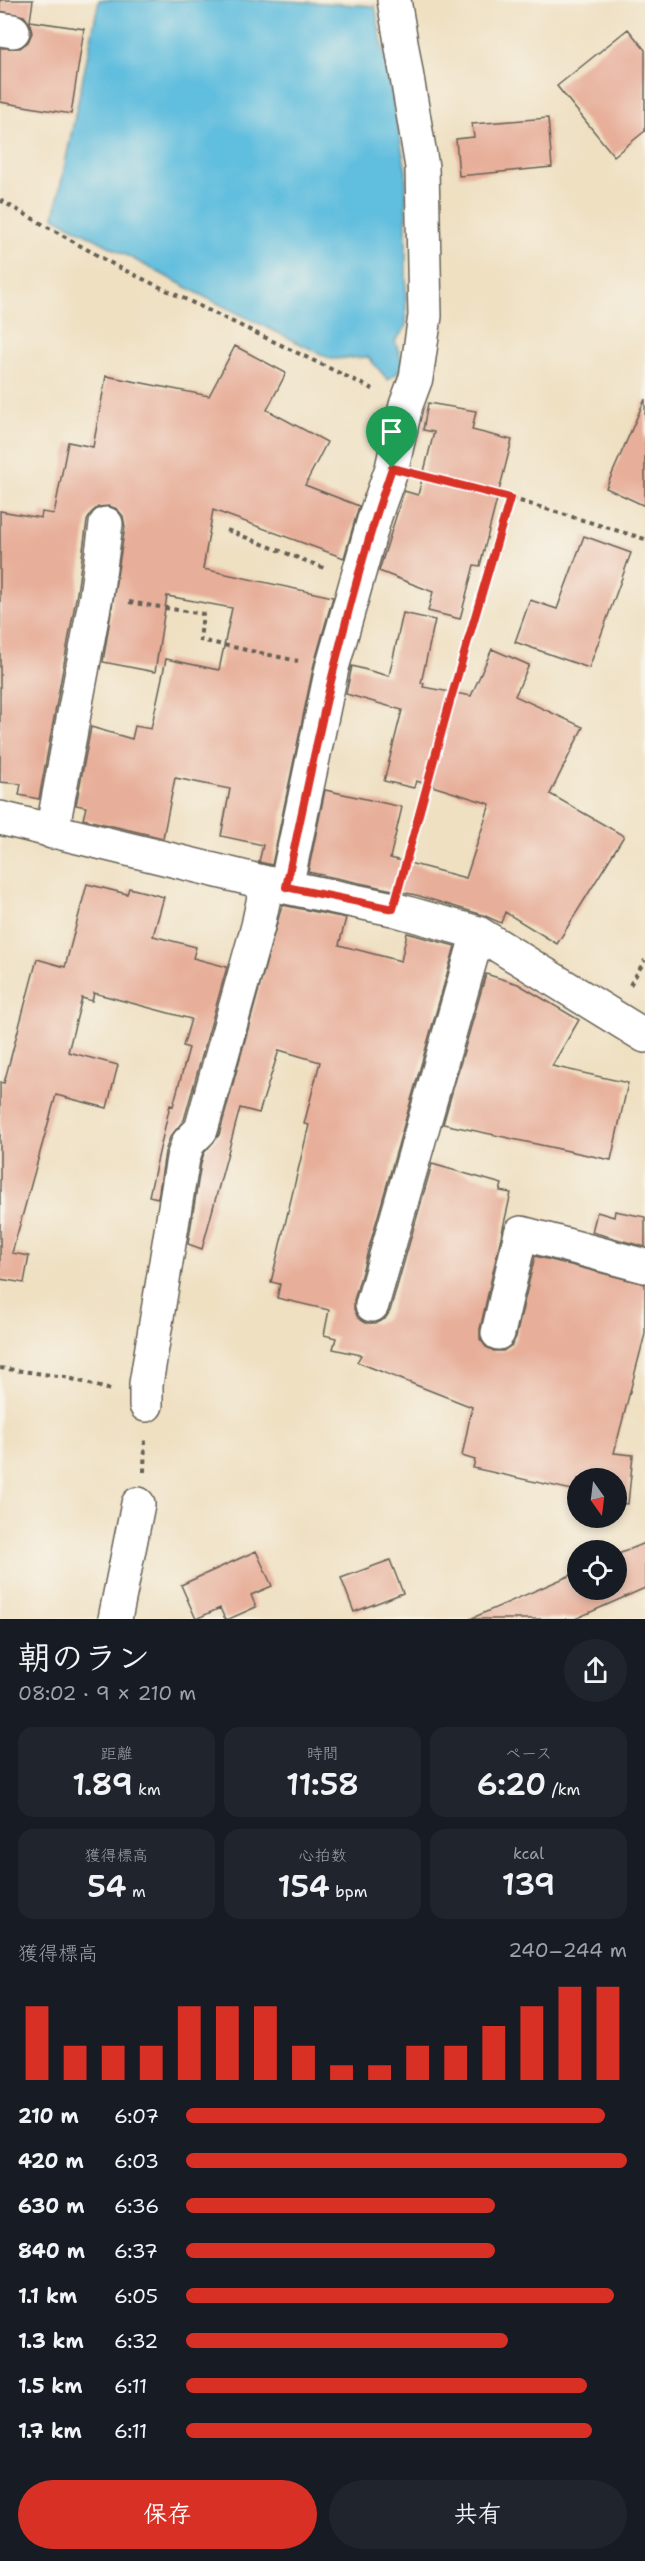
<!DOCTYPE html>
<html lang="ja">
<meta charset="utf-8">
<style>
:root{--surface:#171b24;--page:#20242c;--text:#f1f3f6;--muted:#9ea1a6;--accent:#d93025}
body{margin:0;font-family:"Shantell Sans","Klee One",sans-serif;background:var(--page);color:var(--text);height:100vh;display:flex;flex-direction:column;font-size:22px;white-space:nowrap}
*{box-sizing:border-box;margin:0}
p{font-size:20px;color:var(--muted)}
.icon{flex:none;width:33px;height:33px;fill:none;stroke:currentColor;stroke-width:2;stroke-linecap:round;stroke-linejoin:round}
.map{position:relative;height:1619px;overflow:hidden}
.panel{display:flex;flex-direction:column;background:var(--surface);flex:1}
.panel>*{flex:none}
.needle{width:39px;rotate:166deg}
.fabs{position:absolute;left:567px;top:1468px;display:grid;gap:12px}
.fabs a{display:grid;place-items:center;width:60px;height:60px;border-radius:50%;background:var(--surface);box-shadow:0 3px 9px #0003;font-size:30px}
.pin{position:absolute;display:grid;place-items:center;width:51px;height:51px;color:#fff;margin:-62px -26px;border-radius:50% 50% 50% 0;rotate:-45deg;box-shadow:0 0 6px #0007}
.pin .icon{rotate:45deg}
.round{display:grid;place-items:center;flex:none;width:63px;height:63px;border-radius:32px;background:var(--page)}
.overview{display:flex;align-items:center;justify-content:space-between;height:102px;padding:0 18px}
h1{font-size:33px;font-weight:600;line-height:45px}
.stats{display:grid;grid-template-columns:repeat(3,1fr);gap:9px;height:102px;padding:6px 18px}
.stats div{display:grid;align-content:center;border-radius:15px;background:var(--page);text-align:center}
.stats b{font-size:30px;font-weight:600}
.stats small{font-size:16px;font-weight:400}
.stats p{font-size:16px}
.chart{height:168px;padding:12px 18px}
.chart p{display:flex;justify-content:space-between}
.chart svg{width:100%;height:108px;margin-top:6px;stroke:var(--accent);stroke-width:6}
.primary-button{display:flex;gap:12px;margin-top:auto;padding:12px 18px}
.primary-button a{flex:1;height:69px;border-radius:36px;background:var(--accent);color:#fff;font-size:24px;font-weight:600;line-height:69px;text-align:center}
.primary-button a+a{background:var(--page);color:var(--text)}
ul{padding:0 18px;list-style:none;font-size:20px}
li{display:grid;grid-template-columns:96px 72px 1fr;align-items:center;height:45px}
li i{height:15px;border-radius:8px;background:var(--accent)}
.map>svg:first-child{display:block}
.water{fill:#60bede;stroke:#3e6d7d;stroke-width:1.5}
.building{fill:#e7ae99}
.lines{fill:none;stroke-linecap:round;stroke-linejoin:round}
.minor-casing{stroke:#666156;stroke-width:36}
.path{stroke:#666156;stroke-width:4;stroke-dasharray:4.5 4.5;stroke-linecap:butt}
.minor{stroke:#fff;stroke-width:33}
.route-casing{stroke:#fff;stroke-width:12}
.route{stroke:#d93025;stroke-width:8}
</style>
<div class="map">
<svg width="645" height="1619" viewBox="0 0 645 1619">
<rect width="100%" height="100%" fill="#f7f3e8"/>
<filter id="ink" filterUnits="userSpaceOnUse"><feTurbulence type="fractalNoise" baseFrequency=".0167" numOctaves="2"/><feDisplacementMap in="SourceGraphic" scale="12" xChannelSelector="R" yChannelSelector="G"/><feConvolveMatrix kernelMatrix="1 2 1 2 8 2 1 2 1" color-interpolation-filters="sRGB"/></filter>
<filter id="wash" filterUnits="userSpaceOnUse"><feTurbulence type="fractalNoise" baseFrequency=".008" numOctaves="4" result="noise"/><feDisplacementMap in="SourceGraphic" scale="24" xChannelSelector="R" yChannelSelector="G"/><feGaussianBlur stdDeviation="1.35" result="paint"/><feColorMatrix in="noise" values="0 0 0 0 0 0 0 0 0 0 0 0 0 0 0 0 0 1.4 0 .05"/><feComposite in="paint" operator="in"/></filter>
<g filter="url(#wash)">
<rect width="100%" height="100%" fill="#efe0c2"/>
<path class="water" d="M99 0H271L375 6 406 171V327L395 341 404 367 388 380 368 357 331 359 207 298 54 217Z"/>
<g id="blocks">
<path class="building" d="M0 0H33L30 21 84 29 71 114 0 102V48H20L28 42 32 33 30 24 24 16 0 11Z
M628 29 645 50V131L614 156 557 86Z
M548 118 552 167 459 176 456 139 474 137 472 124Z
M235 346 286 373 267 410 327 442 305 485 359 506 344 558 213 510 203 569 333 597 314 664 272 865 259 862 263 845 221 836 230 789 175 778 163 838 83 819 86 807 76 805 91 727 132 739 135 726 151 729 166 659 219 670 232 608 167 596 155 672 103 662 125 527 123 516 117 509 109 506 98 507 91 513 87 521 77 593 39 799 19 795 21 784 0 782V511L41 518 42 512 54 514 68 442 93 447 106 376 209 396Z
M645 399V506L606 488Z
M428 403 476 411 472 430 512 440 480 566 474 565 460 619 428 611 433 592 379 571 404 491 418 495 434 432 423 430Z
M584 536 631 553 589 668 515 642 530 600 557 609Z
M403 613 435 620 421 683H424L423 687 471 696 492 649 529 665 515 696 583 727 550 794 624 836 557 944 505 912 501 923 483 915 416 895 308 872 325 790 402 807 390 858 466 878 490 804 416 781 414 788 384 781 402 710 346 694 352 666 389 676Z
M87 884 127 894 129 888 164 897 153 936 196 947 193 958 227 967 184 1120 170 1137 165 1152 158 1198 149 1196 170 1105 173 1106 189 1048 183 1046 191 1019 94 993 92 1001 82 998 68 1052 118 1065 107 1108 56 1095 12 1253 29 1256 24 1283 0 1279V1082L4 1083 37 959 65 967Z
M282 905 346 918 339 945 401 961 407 933 455 946 354 1300V1309L358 1318 366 1323H376L385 1319 390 1311 432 1164 502 1184 500 1191 511 1193 480 1329V1339L486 1347 494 1351H503L512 1345 516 1337 535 1256 645 1284V1334L614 1453 633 1455 628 1504 616 1503V1479H578V1500L577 1491 473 1468 475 1460 462 1456 472 1407 357 1362 361 1355 333 1349 336 1338 324 1335 329 1310 277 1298 280 1284 271 1282 309 1125 304 1124 320 1062 279 1050 259 1113 240 1108 202 1249 188 1244 201 1163 204 1153 219 1135Z
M486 974 518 984 579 1020 552 1066 628 1083 611 1160 443 1124Z
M615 1211 645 1217V1247L592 1232 597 1212 614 1217Z
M645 1543V1588L575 1619H470L578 1572V1590H616V1555Z
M256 1551 272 1586 251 1595 256 1607 229 1619H225L220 1608 196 1619 181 1585Z
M390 1560 403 1593 354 1612 341 1578Z"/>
</g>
</g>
<g filter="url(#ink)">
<use href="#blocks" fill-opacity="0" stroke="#666156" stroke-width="1.5"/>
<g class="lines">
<defs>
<path id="minor" d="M0 29 13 31
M0 818 267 883 393 909 478 933 645 1036
M52 832 96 596 106 524
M286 887 332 668 375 516 392 468 406 405 416 378 425 316 422 167 394 0
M372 1305 478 933
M498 1333 521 1233 645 1266
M146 1405V1384L183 1158 188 1143 201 1130 258 926 267 883
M115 1619 138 1504"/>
</defs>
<use href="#minor" class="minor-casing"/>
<path class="path" d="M0 200 118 267 377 391
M424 476 510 498 645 539
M227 530 324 568
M129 602 203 614 200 640 298 661
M402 876 510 498
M630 985 645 960
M0 1368 65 1377 111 1390
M144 1472 145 1437"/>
<use href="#minor" class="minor"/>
</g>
</g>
<g class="lines" filter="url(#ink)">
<defs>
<path id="route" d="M392 468 510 498 449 705 393 909 286 887C316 746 344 605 392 468Z"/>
</defs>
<use href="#route" class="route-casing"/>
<use href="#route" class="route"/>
</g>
</svg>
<div class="fabs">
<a><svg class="needle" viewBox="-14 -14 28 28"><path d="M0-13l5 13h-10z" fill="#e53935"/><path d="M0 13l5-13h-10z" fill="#9ea1a6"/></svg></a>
<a><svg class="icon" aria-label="locate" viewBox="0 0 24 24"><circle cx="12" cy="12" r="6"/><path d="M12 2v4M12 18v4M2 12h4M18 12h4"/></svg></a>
</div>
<div class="pin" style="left:392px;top:468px;background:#1e9e55"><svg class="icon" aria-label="arrive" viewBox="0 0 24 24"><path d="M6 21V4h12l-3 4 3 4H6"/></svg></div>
</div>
<section class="panel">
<div class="overview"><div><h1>朝のラン</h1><p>08:02 · 9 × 210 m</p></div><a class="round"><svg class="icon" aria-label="share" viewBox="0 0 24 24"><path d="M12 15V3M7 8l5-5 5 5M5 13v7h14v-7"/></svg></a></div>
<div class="stats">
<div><p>距離</p><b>1.89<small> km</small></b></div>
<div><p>時間</p><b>11:58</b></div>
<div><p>ペース</p><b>6:20<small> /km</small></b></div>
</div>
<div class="stats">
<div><p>獲得標高</p><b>54<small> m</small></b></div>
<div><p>心拍数</p><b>154<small> bpm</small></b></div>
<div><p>kcal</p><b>139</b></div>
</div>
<div class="chart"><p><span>獲得標高</span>240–244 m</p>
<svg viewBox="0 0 160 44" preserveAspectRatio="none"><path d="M5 44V14M15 44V30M25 44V30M35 44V30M45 44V14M55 44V14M65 44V14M75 44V30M85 44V38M95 44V38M105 44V30M115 44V30M125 44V22M135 44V14M145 44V6M155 44V6"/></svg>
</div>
<ul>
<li><b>210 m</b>6:07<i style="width:95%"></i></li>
<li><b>420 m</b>6:03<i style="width:100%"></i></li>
<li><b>630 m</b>6:36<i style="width:70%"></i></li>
<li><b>840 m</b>6:37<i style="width:70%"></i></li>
<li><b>1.1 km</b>6:05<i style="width:97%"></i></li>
<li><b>1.3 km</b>6:32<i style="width:73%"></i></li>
<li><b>1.5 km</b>6:11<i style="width:91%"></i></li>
<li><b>1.7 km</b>6:11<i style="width:92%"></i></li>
</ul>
<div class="primary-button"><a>保存</a><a>共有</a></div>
</section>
